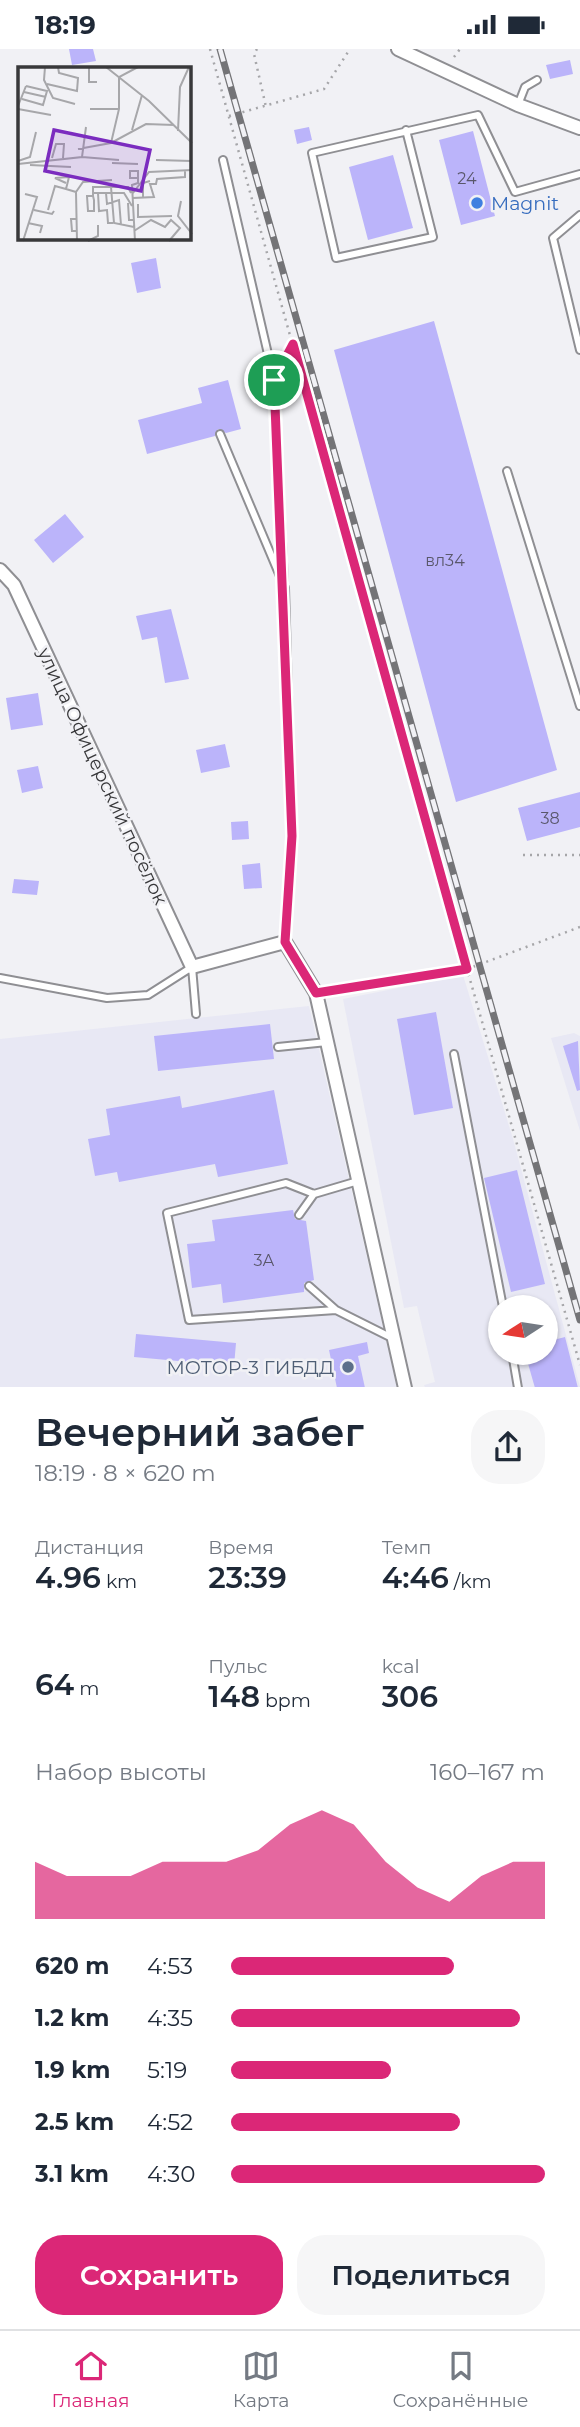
<!DOCTYPE html>
<html lang="ru">
<meta charset="utf-8">
<style>
:root{--surface:#fff;--page:#f6f6f7;--text:#1f2937;--muted:#747a83;--line:#e0e1e3;--accent:#db2777}
body{margin:0;font-family:Montserrat,sans-serif;background:var(--page);color:var(--text);height:100vh;display:flex;flex-direction:column;font-size:26px;white-space:nowrap}
*{box-sizing:border-box;margin:0}
p{font-size:23px;color:var(--muted)}
.icon{flex:none;width:38px;height:38px;fill:none;stroke:currentColor;stroke-width:2;stroke-linecap:round;stroke-linejoin:round}
.map{position:relative;height:1338px;overflow:hidden}
.details{display:flex;flex-direction:column;background:var(--surface);flex:1}
.details>*{flex:none}
.needle{width:46px;rotate:258deg}
.buttons{position:absolute;left:488px;top:1246px;display:grid;gap:14px}
.buttons a{display:grid;place-items:center;width:70px;height:70px;border-radius:50%;background:var(--surface);box-shadow:0 2px 5px #0004;font-size:35px}
.pin{position:absolute;display:grid;place-items:center;width:60px;height:60px;color:#fff;margin:-30px;border:4px solid #fff;border-radius:50%;box-shadow:0 2px 7px #0007}
.round{display:grid;place-items:center;flex:none;width:74px;height:74px;border-radius:28px;background:var(--page)}
.summary{display:flex;align-items:center;justify-content:space-between;height:119px;padding:0 35px}
h1{font-size:38px;font-weight:600;line-height:52px}
.figures{display:grid;grid-template-columns:repeat(3,1fr);gap:10px;height:119px;padding:7px 35px}
.figures div{display:grid;align-content:center}
.figures b{font-size:30px;font-weight:600}
.figures small{font-size:19px;font-weight:400}
.figures p{font-size:19px}
.chart{height:196px;padding:14px 35px}
.chart p{display:flex;justify-content:space-between}
.chart svg{width:100%;height:126px;margin-top:7px;fill:var(--accent);opacity:.7}
.action{display:flex;gap:14px;margin-top:auto;padding:14px 35px}
.action a{flex:1;height:80px;border-radius:28px;background:var(--accent);color:#fff;font-size:28px;font-weight:600;line-height:80px;text-align:center}
.action a+a{background:var(--page);color:var(--text)}
ul{padding:0 35px;list-style:none;font-size:23px}
li{display:grid;grid-template-columns:112px 84px 1fr;align-items:center;height:52px}
li i{height:18px;border-radius:9px;background:var(--accent)}
.status{display:flex;justify-content:space-between;align-items:center;height:49px;padding:0 35px;background:var(--surface);direction:ltr}
.status svg{height:19px;fill:currentColor}
.tab-bar{display:flex;justify-content:space-around;align-items:center;height:98px;border-top:2px solid var(--line);background:var(--surface);font-size:19px;color:var(--muted)}
.tab-bar a{display:grid;justify-items:center;gap:4px}
.tab-bar .current{color:var(--accent)}
.map>svg:first-child{display:block}
.built{fill:#e8e8f4;fill-rule:evenodd}
.building{fill:#bbb4fa}
.lines{fill:none;stroke-linecap:round;stroke-linejoin:round}
.service-casing{stroke:#8f8f93;stroke-width:10}
.minor-casing{stroke:#8f8f93;stroke-width:16}
.path{stroke:#a6a6a9;stroke-width:2.5;stroke-dasharray:2 5;stroke-linecap:butt}
.service{stroke:#fff;stroke-width:6}
.minor{stroke:#fff;stroke-width:12}
.rail-casing{stroke:#747477;stroke-width:7}
.rail{stroke:#f1f1f5;stroke-width:4.5;stroke-dasharray:13;stroke-linecap:butt}
.route-casing{stroke:#fff;stroke-width:14}
.route{stroke:#db2777;stroke-width:9}
.shop-dot{fill:#3f7fe0;stroke:#f1f1f5;stroke-width:2.5}
.service-dot{fill:#5c6f8a;stroke:#f1f1f5;stroke-width:2.5}
.labels{text-anchor:middle;stroke-width:5;stroke-linejoin:round;paint-order:stroke}
.number-label{font-size:16px;fill:#59576a}
.shop-label{font-size:19px;fill:#366cbe;stroke:#f1f1f5;text-anchor:start}
.street-label{font-size:19px;fill:#38383a;stroke:#f1f1f5}
.service-label{font-size:19px;fill:#4e5e75;stroke:#f1f1f5;text-anchor:end}
.inset-road{fill:none;stroke:#a7a7aa;stroke-width:2}
.view{fill:#7b2cbf;fill-opacity:0.15;stroke:#7b2cbf;stroke-width:3.5}
.inset-edge{fill:none;stroke:#38383a;stroke-width:3.5}
</style>
<div class="status"><b>18:19</b><svg viewBox="0 0 49 12"><path d="M0 12V9h3v3zM5 12V6h3v6zM10 12V3h3v9zM15 12V0h3v12zM26 1h20v11H26zM47 4h2v5h-2z"/></svg></div>
<div class="map">
<svg width="580" height="1339" viewBox="0 0 580 1339">
<rect width="100%" height="100%" fill="#f1f1f5"/>
<path class="built" d="M463 926 513 1090 580 1338H425L424 1336 435 1333 417 1257 404 1259 343 950ZM500 1258H546V1304H500Z
M309 957 397 1338H0V990Z
M574 984 580 987V1082L551 989Z"/>
<path class="building" d="M69 0H93L96 12 72 16Z
M570 11 573 25 550 30 546 16Z
M309 78 312 91 297 95 294 81Z
M473 82 495 167 461 176 439 91Z
M393 106 413 179 368 191 349 118Z
M156 209 161 239 137 244 131 214Z
M434 272 557 721 456 753 334 301Z
M228 331 241 380 226 384 218 380 215 387 147 405 138 371 202 354 198 339Z
M65 465 84 488 53 514 34 491Z
M171 560 189 630 165 634 157 588 142 591 136 567Z
M38 644 43 676 11 681 6 649Z
M225 695 230 718 201 724 196 701Z
M38 717 43 739 22 744 17 721Z
M580 743V778L527 792 518 759Z
M248 772 249 790 232 791 231 773Z
M260 814 262 839 244 840 242 816Z
M14 830 39 832 37 846 12 844Z
M436 963 453 1059 414 1066 397 970Z
M270 975 274 1010 158 1022 154 987Z
M578 992 580 1041 577 1042 563 997Z
M274 1041 288 1115 218 1128 215 1115 119 1133 117 1123 95 1127 88 1090 110 1086 106 1060 180 1047 182 1059Z
M517 1121 545 1235 511 1243 484 1129Z
M293 1161 295 1170 306 1172 314 1231 304 1234V1243L223 1254 221 1235 192 1239 187 1195 215 1192 212 1171Z
M136 1285 236 1294 234 1317 134 1308Z
M565 1288 578 1339H535L525 1304H546V1293Z
M367 1293 369 1304 358 1307 365 1339H337L329 1301Z"/>
<g class="lines">
<defs>
<path id="service" d="M518 56 525 38 537 31
M406 81 433 188 336 209 312 104 478 66 515 143 580 125
M223 111 274 331 284 533
M580 166 553 189 580 301
M220 385 285 539 292 787 285 893
M507 422 580 657
M0 929 107 949 148 946 192 918 196 965
M278 998 327 993
M454 1005 503 1258
M358 1132 314 1145 286 1134 167 1164 189 1271 336 1261 392 1289
M299 1166 314 1145
M309 1237 336 1261
M512 1304 518 1339"/>
<path id="minor" d="M398 0 518 56 580 79
M0 521 14 536 192 918 285 893 316 944 405 1339"/>
</defs>
<use href="#service" class="service-casing"/>
<use href="#minor" class="minor-casing"/>
<path class="path" d="M210 0 467 920 329 942
M257 0 254 5 266 58
M454 8 460 0
M229 67 324 40 350 0
M282 315 292 296
M523 806H580
M580 878 467 920 580 1316"/>
<use href="#service" class="service"/>
<use href="#minor" class="minor"/>
<defs>
<path id="rail" d="M220 0 580 1271"/>
</defs>
<use href="#rail" class="rail-casing"/>
<use href="#rail" class="rail"/>
</g>
<g class="lines">
<defs>
<path id="route" d="M293 295 467 920 316 944 285 893 292 787 274 331Z"/>
</defs>
<use href="#route" class="route-casing"/>
<use href="#route" class="route"/>
</g>
<circle class="shop-dot" cx="477" cy="154" r="7"/>
<circle class="service-dot" cx="348" cy="1318" r="7"/>
<g class="labels">
<g class="number-label">
<text x="467" y="135">24</text>
<text x="445" y="517">вл34</text>
<text x="550" y="775">38</text>
<text x="264" y="1217">3А</text>
</g>
<g class="shop-label">
<text x="491" y="161">Magnit</text>
</g>
<g class="street-label">
<text transform="translate(103 727) rotate(65)" y="7">улица Офицерский посёлок</text>
</g>
<g class="service-label">
<text x="334" y="1325">МОТОР-3 ГИБДД</text>
</g>
</g>
<g transform="translate(18 18)">
<rect width="173" height="173" fill="#f1f1f5"/>
<path class="inset-road" d="M27 0 26 13 35 31 57 37M71 0V15H79M88 0 131 34 174 76M29 17 59 24 60 11 41 6 40 0M6 25 28 30M4 32 25 38 29 24 8 19M0 39 8 19M0 42 33 48M72 42H101M114 63 124 28M160 64 162 20 171 0M93 76 101 42V10L120 0M60 82 93 76 128 57 156 58M64 90 101 93M34 91 38 77H46L45 91M138 93 174 94M0 94 12 90 18 65M94 96 120 97M0 97 64 90 68 60M12 98 53 100M48 116 37 111 51 110 48 122 58 125M93 120H110L113 126M75 126H106L114 139M80 126 81 144 89 143 90 156H95M88 126 89 137 101 133 103 158M115 126 131 105 174 103M75 129H69L70 144H76V133L75 129V120H93L96 156 116 160M115 131 136 130 132 117H138L139 112 167 110V103M125 131V116L132 114M163 134 160 149 174 167M110 136 111 153H116M120 137V150L154 149M16 143 34 147 36 144M30 143 37 119 48 122M58 152H53L54 164H59M10 156 24 159 22 166M116 164 133 153 147 160 153 153 162 161 151 174M5 174 19 130 7 127M59 174 58 125 65 115 94 113M70 174 80 169V158M117 174 114 118 120 116V104H112V111H120"/>
<path class="view" d="M36 63 132 83 123 124 27 104Z"/>
<rect width="173" height="173" class="inset-edge"/>
</g>
</svg>
<div class="buttons">
<a><svg class="needle" viewBox="-14 -14 28 28"><path d="M0-13l5 13h-10z" fill="#e53935"/><path d="M0 13l5-13h-10z" fill="#747a83"/></svg></a>
</div>
<div class="pin" style="left:274px;top:331px;background:#1e9e55"><svg class="icon" aria-label="arrive" viewBox="0 0 24 24"><path d="M6 21V4h12l-3 4 3 4H6"/></svg></div>
</div>
<section class="details">
<div class="summary"><div><h1>Вечерний забег</h1><p>18:19 · 8 × 620 m</p></div><a class="round"><svg class="icon" aria-label="share" viewBox="0 0 24 24"><path d="M12 15V3M7 8l5-5 5 5M5 13v7h14v-7"/></svg></a></div>
<div class="figures">
<div><p>Дистанция</p><b>4.96<small> km</small></b></div>
<div><p>Время</p><b>23:39</b></div>
<div><p>Темп</p><b>4:46<small> /km</small></b></div>
</div>
<div class="figures">
<div><b>64<small> m</small></b></div>
<div><p>Пульс</p><b>148<small> bpm</small></b></div>
<div><p>kcal</p><b>306</b></div>
</div>
<div class="chart"><p><span>Набор высоты</span>160–167 m</p>
<svg viewBox="0 0 160 44" preserveAspectRatio="none"><path d="M0 44V24L10 29L20 29L30 29L40 24L50 24L60 24L70 20L80 11L90 6L100 11L110 24L120 33L130 38L140 29L150 24L160 24V44z"/></svg>
</div>
<ul>
<li><b>620 m</b>4:53<i style="width:71%"></i></li>
<li><b>1.2 km</b>4:35<i style="width:92%"></i></li>
<li><b>1.9 km</b>5:19<i style="width:51%"></i></li>
<li><b>2.5 km</b>4:52<i style="width:73%"></i></li>
<li><b>3.1 km</b>4:30<i style="width:100%"></i></li>
</ul>
<div class="action"><a>Сохранить</a><a>Поделиться</a></div>
</section>
<nav class="tab-bar">
<a class="current"><svg class="icon" aria-label="home" viewBox="0 0 24 24"><path d="M3 11l9-7 9 7M6 9v11h12V9"/></svg>Главная</a>
<a><svg class="icon" aria-label="map" viewBox="0 0 24 24"><path d="M3 6l6-2 6 2 6-2v14l-6 2-6-2-6 2zM9 4v14M15 6v14"/></svg>Карта</a>
<a><svg class="icon" aria-label="saved" viewBox="0 0 24 24"><path d="M7 4h10v16l-5-4-5 4z"/></svg>Сохранённые</a>
</nav>
